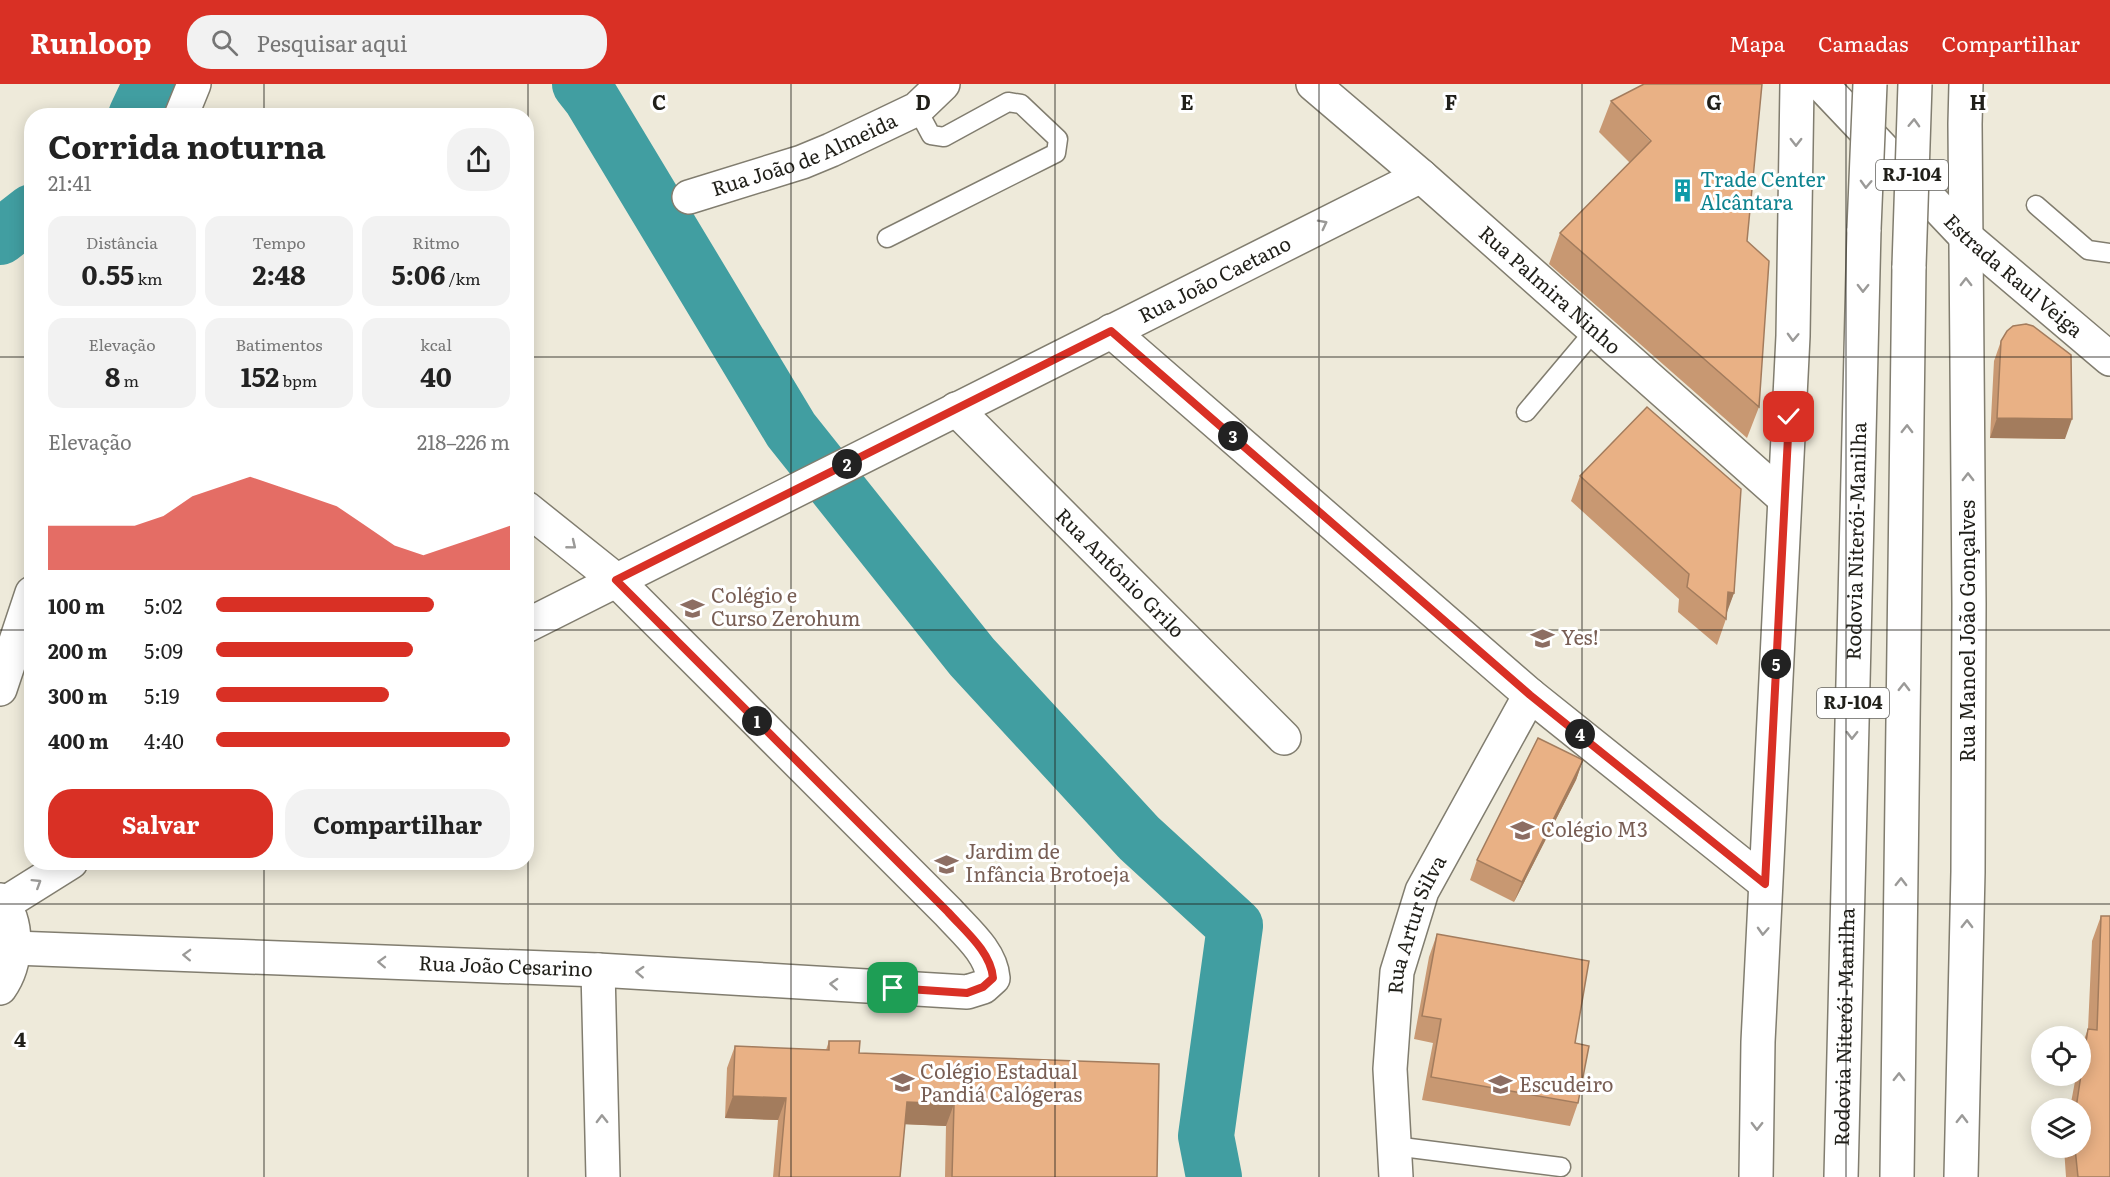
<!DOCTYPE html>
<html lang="pt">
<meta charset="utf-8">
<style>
:root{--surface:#fff;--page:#f2f2f2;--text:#222;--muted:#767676;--accent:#d93025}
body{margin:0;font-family:Literata,serif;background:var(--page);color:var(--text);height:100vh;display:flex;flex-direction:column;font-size:22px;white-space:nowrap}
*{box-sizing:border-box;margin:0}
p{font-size:20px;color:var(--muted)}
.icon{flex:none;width:33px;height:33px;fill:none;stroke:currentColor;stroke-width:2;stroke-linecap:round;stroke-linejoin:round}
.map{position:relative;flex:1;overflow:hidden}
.panel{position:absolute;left:24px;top:24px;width:510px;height:762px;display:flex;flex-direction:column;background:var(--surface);border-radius:24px;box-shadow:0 3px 15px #0003}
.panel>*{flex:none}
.buttons{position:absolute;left:2031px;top:942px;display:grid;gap:12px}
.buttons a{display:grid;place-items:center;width:60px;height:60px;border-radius:50%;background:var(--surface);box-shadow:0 3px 15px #0003;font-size:30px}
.pin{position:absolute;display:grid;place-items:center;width:51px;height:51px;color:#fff;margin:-26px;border-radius:12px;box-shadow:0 3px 9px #0006}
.km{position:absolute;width:30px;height:30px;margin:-15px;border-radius:50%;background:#222;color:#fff;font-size:16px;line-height:30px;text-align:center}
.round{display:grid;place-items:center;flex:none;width:63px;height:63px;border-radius:24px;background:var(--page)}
.headline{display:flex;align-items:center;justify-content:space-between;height:102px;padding:0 24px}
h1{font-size:33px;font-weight:700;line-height:45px}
.figures{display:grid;grid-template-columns:repeat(3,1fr);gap:9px;height:102px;padding:6px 24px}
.figures div{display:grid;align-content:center;border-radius:15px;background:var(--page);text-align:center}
.figures b{font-size:26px;font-weight:700}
.figures small{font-size:16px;font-weight:400}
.figures p{font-size:16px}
.chart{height:168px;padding:12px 24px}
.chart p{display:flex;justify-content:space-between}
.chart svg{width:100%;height:108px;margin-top:6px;fill:var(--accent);opacity:.7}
.button{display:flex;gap:12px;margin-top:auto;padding:12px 24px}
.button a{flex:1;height:69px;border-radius:24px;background:var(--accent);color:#fff;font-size:24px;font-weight:700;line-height:69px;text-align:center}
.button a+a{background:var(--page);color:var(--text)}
ul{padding:0 24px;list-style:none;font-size:20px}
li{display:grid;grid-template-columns:96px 72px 1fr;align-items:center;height:45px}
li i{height:15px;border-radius:8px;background:var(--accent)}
header{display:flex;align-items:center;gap:36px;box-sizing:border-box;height:84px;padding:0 30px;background:var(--accent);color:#fff}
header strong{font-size:28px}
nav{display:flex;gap:33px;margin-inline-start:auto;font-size:21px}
.search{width:420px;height:54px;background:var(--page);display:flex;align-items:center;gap:15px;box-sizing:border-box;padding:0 21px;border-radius:24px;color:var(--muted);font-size:22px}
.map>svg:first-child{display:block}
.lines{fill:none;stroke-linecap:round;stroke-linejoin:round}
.river{stroke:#419ea1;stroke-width:56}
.lane-casing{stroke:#817d6f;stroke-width:21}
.street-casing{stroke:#817d6f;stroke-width:36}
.secondary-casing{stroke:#817d6f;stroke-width:36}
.primary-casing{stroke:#817d6f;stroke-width:36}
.highway-casing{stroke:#817d6f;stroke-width:36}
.lane{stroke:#fff;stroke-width:18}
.street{stroke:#fff;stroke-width:33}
.secondary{stroke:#fff;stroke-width:33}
.primary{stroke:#fff;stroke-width:33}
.highway{stroke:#fff;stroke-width:33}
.highway-bridge-casing{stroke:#817d6f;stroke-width:36;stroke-linecap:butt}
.highway-bridge{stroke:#fff;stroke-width:33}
.wall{fill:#c89872}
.shaded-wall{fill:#a37c5d}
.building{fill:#e9b185;stroke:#a37c5d;stroke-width:1.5}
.oneway{stroke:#9b9a98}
.route-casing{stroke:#fff;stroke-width:12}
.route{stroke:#d93025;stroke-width:8}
.grid{fill:none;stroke:#201f19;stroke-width:1.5;stroke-opacity:0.55}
.labels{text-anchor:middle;stroke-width:6;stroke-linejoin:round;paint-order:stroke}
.shield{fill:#fff;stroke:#63625e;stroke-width:1.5}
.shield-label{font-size:18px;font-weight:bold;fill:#201f19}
.street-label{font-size:20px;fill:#201f19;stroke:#fff}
.culture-label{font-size:20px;fill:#0d838f;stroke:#fff;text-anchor:start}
.education-label{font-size:20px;fill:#785e54;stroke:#fff;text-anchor:start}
.grid-label{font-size:20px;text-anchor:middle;font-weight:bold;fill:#201f19;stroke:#fff;stroke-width:6;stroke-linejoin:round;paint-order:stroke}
</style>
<header>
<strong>Runloop</strong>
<div class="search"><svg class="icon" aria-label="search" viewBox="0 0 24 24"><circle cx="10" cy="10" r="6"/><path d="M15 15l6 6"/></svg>Pesquisar aqui</div>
<nav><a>Mapa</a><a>Camadas</a><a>Compartilhar</a></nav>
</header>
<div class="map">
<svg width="2110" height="1093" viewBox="0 0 2110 1093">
<rect width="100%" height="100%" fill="#eeeada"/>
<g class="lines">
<path class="river" d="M580 0 591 14 791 346 972 573 1139 754 1235 842 1206 1052 1214 1093
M136 32 151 0
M0 153 32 128"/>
<defs>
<path id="lane" d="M2036 121 2088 166 2110 169
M887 154 1056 69 1058 55 1021 20 1008 18 944 53 931 51 917 25
M1526 328 1595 246
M1394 1062 1561 1083"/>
<g id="street">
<path id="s1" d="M1313 0 1421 92 1784 414"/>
<path id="s2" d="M689 113 802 78 831 66 917 25 943 0"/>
<path d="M1111 247 1530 611 1765 799"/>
<path id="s3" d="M956 325 1284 654"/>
<path id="s4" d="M526 542 1421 92"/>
<path d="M0 816C20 839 17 880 0 904"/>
<path d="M4 820 71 778"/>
<path id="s5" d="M14 864 598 886 967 908 983 903 993 894C991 868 965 847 948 828L616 496 526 424"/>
<path d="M598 886 603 1093"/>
<path id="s6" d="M1396 1093 1390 985 1397 888 1422 807 1530 611"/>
</g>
<g id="secondary">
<path id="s7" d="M1821 0 1966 153 2110 275"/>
<path d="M181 32 194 0"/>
<path d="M0 605 32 509"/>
</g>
<path id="primary" d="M1756 1093 1758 958 1793 252 1797 0
M1961 1093 1968 788 1969 519 1965 40 1966 0"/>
<g id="highway">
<path id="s8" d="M1841 1093 1864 145"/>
<path d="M1897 1093 1909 182"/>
</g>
</defs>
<use href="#lane" class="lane-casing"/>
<use href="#street" class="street-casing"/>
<use href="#secondary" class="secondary-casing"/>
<use href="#primary" class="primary-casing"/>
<use href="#highway" class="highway-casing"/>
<use href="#lane" class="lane"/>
<use href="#street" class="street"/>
<use href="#secondary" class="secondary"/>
<use href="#primary" class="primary"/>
<use href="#highway" class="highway"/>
<defs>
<path id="highway-bridge" d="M1864 145 1870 0
M1909 182 1915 0"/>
</defs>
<use href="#highway-bridge" class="highway-bridge-casing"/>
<use href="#highway-bridge" class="highway-bridge"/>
</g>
<path class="wall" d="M1611 17 1747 157 1759 323 1747 354 1549 180 1560 149 1630 79 1599 48Z
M2001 257 2065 355 1990 354 1994 277Z
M1580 392 1734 509 1726 528V535L1717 561 1678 528 1679 515 1571 417Z
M1583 676 1576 696 1514 818 1470 796 1477 776Z
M2101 832 2110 1093H2066L2064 1064H2080V1024H2070L2076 992H2080V966L2088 945 2092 857Z
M1437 850 1575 959 1578 1019 1570 1042 1422 1016 1433 959 1414 955 1429 873Z
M829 957 859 969 1157 1093H945L946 1042 905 1040 900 1093H773L778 1036 725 1034 727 984 735 962 826 966Z"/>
<path class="shaded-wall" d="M1997 334 2072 335 2065 355 1990 354Z
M1728 508 1734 509 1725 534Z
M1583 676 1576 696 1514 818 1522 798Z
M733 1012 786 1014 778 1036 725 1034Z
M907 1018 954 1020 946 1042 899 1040Z"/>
<path class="building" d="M1644 0H1762L1747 157 1769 177 1759 323 1560 149 1651 57 1611 17Z
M2026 240 2033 242 2071 271 2072 335 1997 334 2001 257 2007 247 2013 242Z
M1647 323 1741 405 1734 509 1728 508 1726 535 1687 503 1689 490 1580 392Z
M1538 654 1583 676 1522 798 1477 776Z
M2101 832H2110V1093H2078L2075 1064H2080V1024H2076L2088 945 2097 946Z
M1437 850 1589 877 1575 959 1589 962 1578 1019 1431 993 1441 935 1422 932Z
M829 957H860L859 969 1159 980 1157 1093H952L954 1020 907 1018 900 1093H779L786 1014 733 1012 735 962 829 966Z"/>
<defs><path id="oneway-chevron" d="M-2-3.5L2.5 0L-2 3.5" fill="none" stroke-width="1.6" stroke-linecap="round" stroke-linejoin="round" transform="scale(1.5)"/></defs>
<g class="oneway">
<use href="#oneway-chevron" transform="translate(1914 39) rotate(-88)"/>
<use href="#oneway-chevron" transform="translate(1796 58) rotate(90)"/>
<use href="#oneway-chevron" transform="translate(1866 100) rotate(92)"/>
<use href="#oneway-chevron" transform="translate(1323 140) rotate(-27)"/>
<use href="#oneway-chevron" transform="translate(1966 198) rotate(-90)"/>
<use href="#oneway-chevron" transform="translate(1863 204) rotate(91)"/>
<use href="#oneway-chevron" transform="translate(1793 253) rotate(92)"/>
<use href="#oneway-chevron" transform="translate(1907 345) rotate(-89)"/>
<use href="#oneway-chevron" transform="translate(1968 393) rotate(-90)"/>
<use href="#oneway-chevron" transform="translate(572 461) rotate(39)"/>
<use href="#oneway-chevron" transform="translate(1904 603) rotate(-89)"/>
<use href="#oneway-chevron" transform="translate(1852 651) rotate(91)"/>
<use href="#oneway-chevron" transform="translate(1901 798) rotate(-89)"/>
<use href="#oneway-chevron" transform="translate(37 799) rotate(-32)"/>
<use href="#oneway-chevron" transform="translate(1967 840) rotate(-89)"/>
<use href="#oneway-chevron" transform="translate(1763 847) rotate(93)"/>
<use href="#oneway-chevron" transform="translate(187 871) rotate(-178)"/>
<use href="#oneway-chevron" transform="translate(382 878) rotate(-178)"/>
<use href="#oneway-chevron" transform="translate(640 888) rotate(-177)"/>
<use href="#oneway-chevron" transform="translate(834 900) rotate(-177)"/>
<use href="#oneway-chevron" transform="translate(1899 993) rotate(-89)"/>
<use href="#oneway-chevron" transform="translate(602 1035) rotate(-91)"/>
<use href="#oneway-chevron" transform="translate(1962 1035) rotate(-89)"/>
<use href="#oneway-chevron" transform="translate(1757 1042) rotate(91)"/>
</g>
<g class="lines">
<defs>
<path id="route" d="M893 904 967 909 983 903 993 894C991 868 965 847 948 828L616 496 1111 247 1530 611 1765 800 1789 333"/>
</defs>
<use href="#route" class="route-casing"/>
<use href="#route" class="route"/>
</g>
<path class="grid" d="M264 0V32M528 0V1093M791 0V1093M1055 0V1093M1319 0V1093M1582 0V1093M1846 0V1093M0 273H32M526 273H2110M0 546H32M526 546H2110M264 778V1093M0 820H2110"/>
<defs>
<symbol id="building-bare" viewBox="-9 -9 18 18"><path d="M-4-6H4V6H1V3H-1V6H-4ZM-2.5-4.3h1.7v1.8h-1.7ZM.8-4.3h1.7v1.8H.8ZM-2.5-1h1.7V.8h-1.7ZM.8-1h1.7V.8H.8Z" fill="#0f9aa8" stroke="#fff" stroke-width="2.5" paint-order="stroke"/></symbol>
<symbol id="school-bare" viewBox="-9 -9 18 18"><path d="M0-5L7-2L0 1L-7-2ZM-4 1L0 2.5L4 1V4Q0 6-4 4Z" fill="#8d6e63" stroke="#fff" stroke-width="2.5" paint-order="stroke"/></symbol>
</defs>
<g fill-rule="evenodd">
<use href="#building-bare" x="1666" y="90" width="33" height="33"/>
<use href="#school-bare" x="676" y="508" width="33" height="33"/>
<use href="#school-bare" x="1526" y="538" width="33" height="33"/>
<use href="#school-bare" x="1506" y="730" width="33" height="33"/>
<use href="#school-bare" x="930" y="764" width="33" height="33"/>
<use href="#school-bare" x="886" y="982" width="33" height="33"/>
<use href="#school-bare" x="1484" y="984" width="33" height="33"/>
</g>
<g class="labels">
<g class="shield">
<rect x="1876" y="76" width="72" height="30" rx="4.5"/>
<rect x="1817" y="604" width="72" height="30" rx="4.5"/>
</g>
<g class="shield-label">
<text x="1912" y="97">RJ-104</text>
<text x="1853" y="625">RJ-104</text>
</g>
<g class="street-label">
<text dy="7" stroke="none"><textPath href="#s2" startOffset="123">Rua João de Almeida</textPath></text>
<text dy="7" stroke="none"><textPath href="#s7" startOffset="272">Estrada Raul Veiga</textPath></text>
<text dy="7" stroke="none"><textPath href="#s4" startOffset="771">Rua João Caetano</textPath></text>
<text dy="7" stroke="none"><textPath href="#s1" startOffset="314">Rua Palmira Ninho</textPath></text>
<text dy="7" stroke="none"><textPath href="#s8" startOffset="636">Rodovia Niterói-Manilha</textPath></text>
<text dy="7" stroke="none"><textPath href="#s3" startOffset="232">Rua Antônio Grilo</textPath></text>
<text transform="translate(1968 547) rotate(-90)" y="7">Rua Manoel João Gonçalves</text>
<text dy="7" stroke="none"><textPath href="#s6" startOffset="256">Rua Artur Silva</textPath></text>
<text dy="7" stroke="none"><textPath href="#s5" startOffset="492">Rua João Cesarino</textPath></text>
<text dy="7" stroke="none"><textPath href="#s8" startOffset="150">Rodovia Niterói-Manilha</textPath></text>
</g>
<g class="culture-label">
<text x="1700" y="103">Trade Center<tspan x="1700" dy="23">Alcântara</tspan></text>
</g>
<g class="education-label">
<text x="711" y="519">Colégio e<tspan x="711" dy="23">Curso Zerohum</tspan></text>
<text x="1561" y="561">Yes!</text>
<text x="1541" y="753">Colégio M3</text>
<text x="965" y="775">Jardim de<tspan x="965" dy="23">Infância Brotoeja</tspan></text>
<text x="920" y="995">Colégio Estadual<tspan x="920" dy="23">Pandiá Calógeras</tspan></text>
<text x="1519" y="1008">Escudeiro</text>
</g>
</g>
<g class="grid-label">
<text x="659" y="26">C</text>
<text x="923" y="26">D</text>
<text x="1187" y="26">E</text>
<text x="1451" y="26">F</text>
<text x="1714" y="26">G</text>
<text x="1978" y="26">H</text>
<text x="20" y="963">4</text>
</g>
</svg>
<div class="buttons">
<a><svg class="icon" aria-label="locate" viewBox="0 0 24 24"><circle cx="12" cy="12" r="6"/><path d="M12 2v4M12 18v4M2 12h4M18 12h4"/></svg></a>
<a><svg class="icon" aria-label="layers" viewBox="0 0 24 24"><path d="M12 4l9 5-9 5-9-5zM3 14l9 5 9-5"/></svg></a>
</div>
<div class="pin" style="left:893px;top:904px;background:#1e9e55"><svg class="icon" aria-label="arrive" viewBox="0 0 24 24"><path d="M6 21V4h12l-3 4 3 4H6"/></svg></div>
<div class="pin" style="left:1789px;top:333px;background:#d93025"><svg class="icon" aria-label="check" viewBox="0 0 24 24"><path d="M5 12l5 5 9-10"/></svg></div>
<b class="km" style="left:757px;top:637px">1</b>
<b class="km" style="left:847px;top:380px">2</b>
<b class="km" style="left:1233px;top:352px">3</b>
<b class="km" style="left:1580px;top:650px">4</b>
<b class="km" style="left:1776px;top:580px">5</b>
<section class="panel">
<div class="headline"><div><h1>Corrida noturna</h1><p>21:41</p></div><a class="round"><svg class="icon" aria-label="share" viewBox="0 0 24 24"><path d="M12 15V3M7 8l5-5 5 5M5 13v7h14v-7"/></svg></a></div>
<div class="figures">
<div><p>Distância</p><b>0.55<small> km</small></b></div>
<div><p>Tempo</p><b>2:48</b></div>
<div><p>Ritmo</p><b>5:06<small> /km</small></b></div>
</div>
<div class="figures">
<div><p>Elevação</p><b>8<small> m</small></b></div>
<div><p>Batimentos</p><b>152<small> bpm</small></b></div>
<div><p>kcal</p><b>40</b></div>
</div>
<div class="chart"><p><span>Elevação</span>218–226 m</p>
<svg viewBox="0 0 160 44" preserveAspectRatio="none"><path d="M0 44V26L10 26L20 26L30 26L40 22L50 14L60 10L70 6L80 10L90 14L100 18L110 26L120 34L130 38L140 34L150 30L160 26V44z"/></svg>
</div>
<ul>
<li><b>100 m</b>5:02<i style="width:74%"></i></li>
<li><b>200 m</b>5:09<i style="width:67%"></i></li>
<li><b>300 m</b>5:19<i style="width:59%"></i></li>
<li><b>400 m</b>4:40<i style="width:100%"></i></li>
</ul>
<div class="button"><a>Salvar</a><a>Compartilhar</a></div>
</section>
</div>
